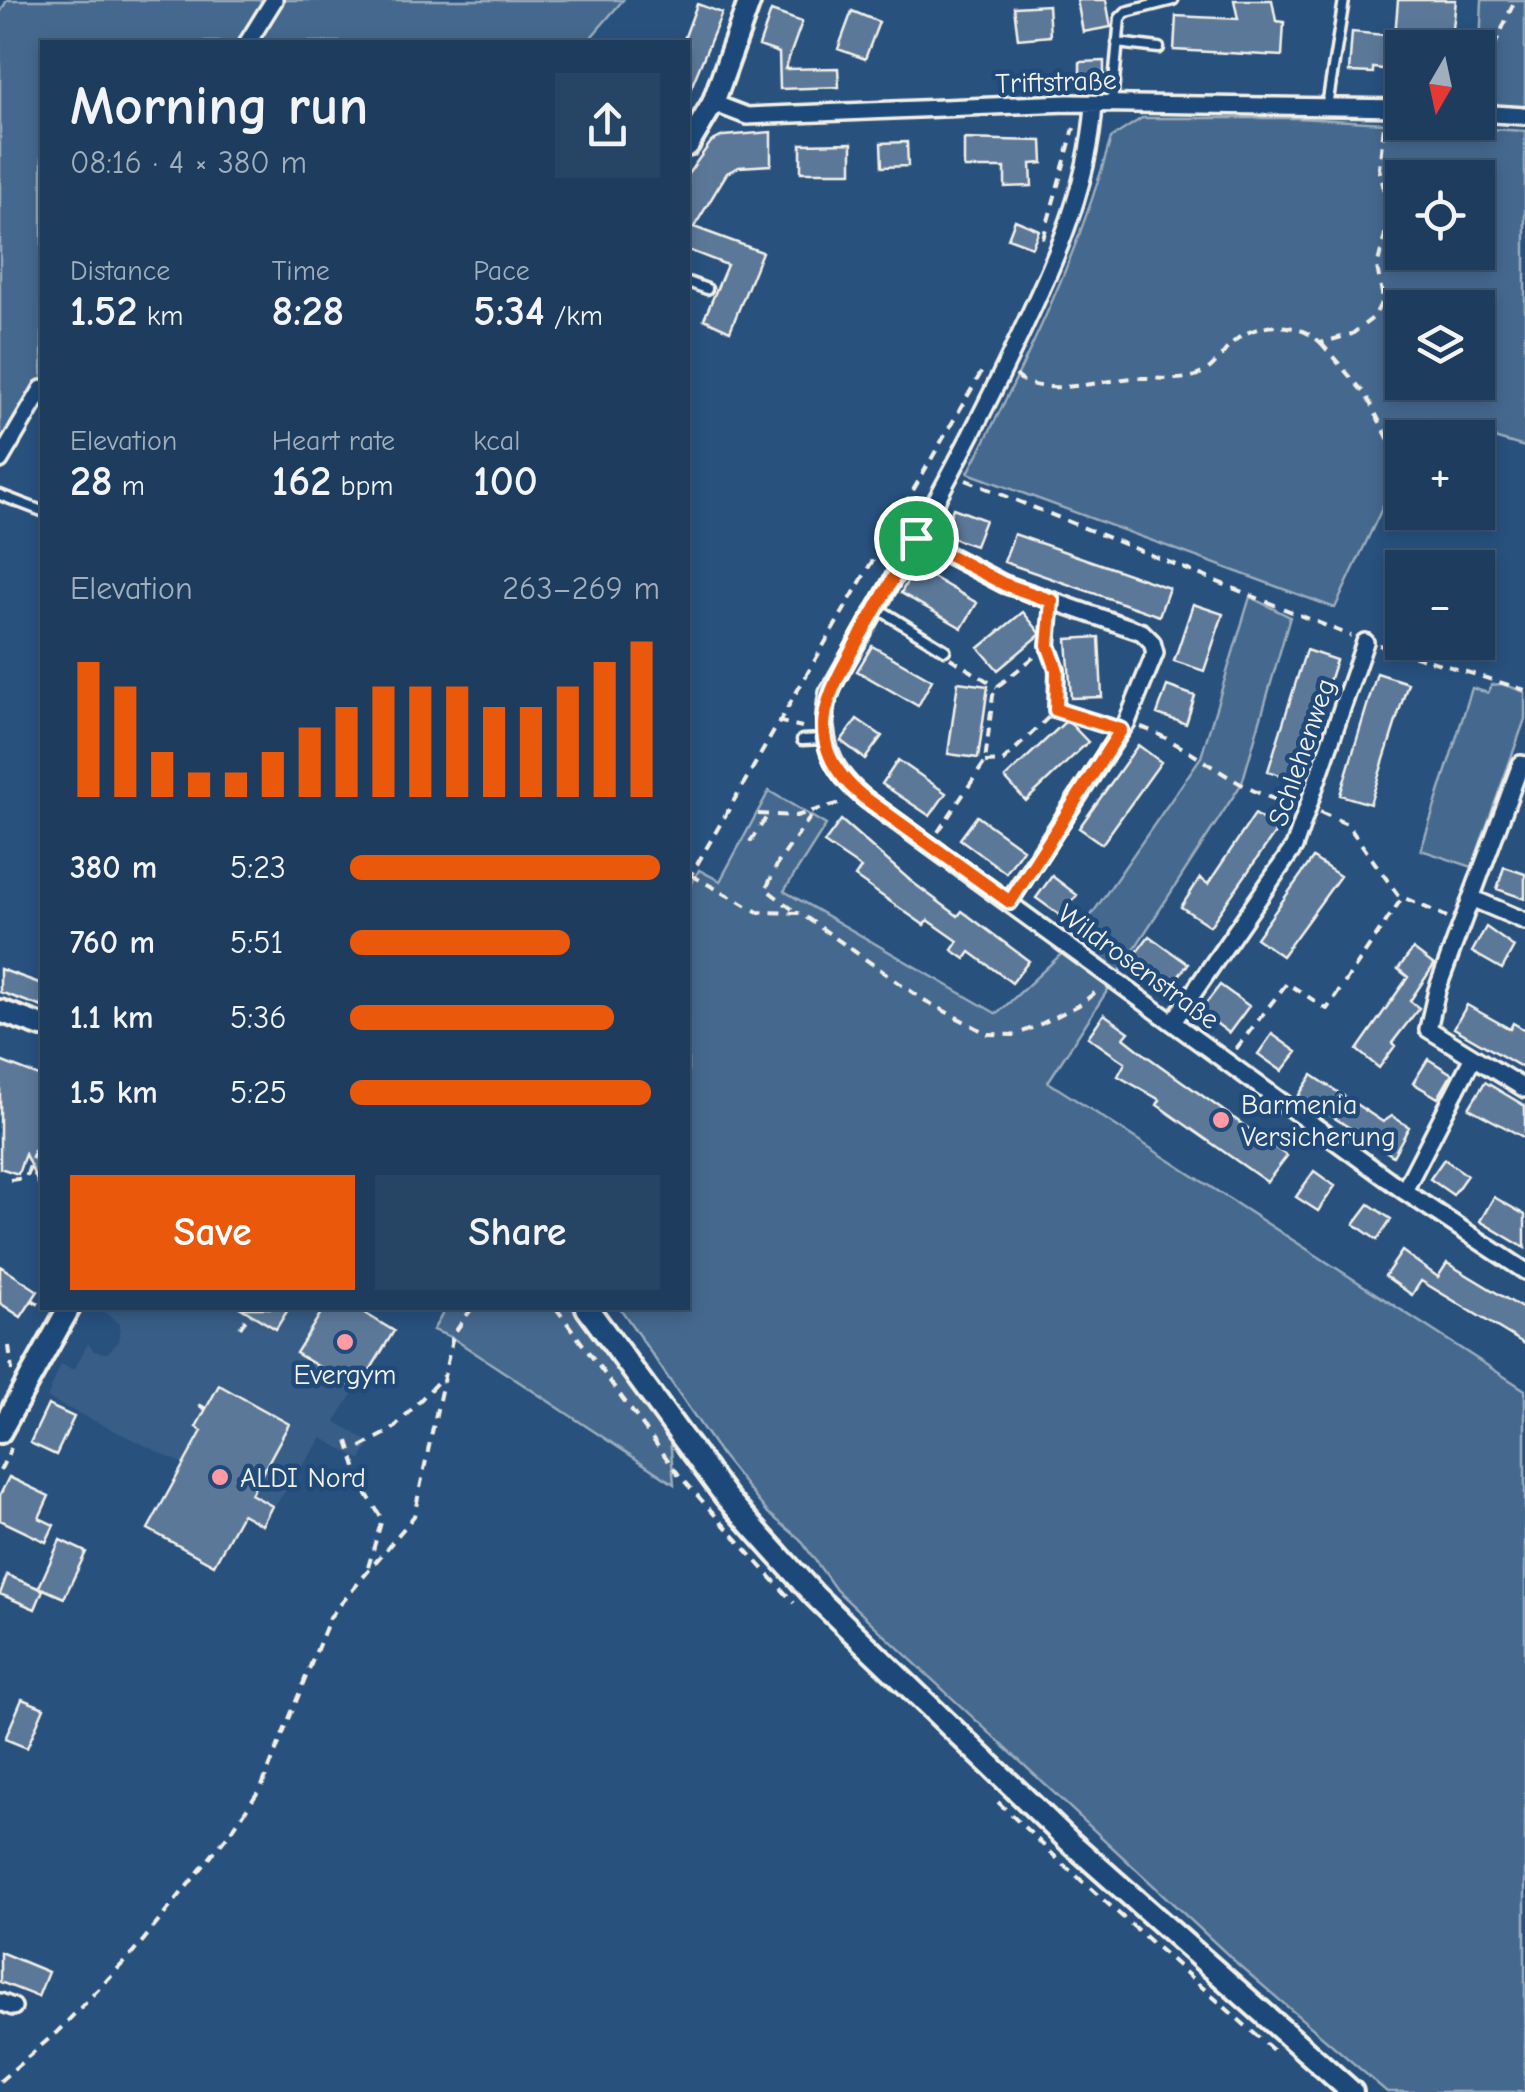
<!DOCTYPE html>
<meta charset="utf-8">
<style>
:root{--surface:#1e3d5e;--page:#264464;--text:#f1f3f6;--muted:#a1aebc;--line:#3c5673;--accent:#ea580c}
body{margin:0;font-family:"Comic Neue",sans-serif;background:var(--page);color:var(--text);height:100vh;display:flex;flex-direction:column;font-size:38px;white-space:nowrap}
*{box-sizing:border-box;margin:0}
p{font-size:32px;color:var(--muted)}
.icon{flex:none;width:55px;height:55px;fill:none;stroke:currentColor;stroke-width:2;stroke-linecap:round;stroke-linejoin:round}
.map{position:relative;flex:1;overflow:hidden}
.sheet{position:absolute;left:40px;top:40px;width:650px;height:1270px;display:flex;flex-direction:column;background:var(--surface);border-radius:0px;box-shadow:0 5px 15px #0003,0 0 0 2px var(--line)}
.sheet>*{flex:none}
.needle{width:65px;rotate:189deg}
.fabs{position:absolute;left:1385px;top:30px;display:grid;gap:20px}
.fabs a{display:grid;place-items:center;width:110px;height:110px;border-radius:0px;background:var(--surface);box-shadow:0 5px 15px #0003,0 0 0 2px var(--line);font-size:50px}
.pin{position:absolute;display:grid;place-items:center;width:85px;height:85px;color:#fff;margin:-42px;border:5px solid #fff;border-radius:50%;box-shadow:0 2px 10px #0007}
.round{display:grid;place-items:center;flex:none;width:105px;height:105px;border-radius:0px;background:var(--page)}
.headline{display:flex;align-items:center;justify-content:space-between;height:170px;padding:0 30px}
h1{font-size:55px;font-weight:700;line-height:75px}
.metrics{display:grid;grid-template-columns:repeat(3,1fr);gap:15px;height:170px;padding:10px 30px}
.metrics div{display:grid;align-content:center}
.metrics b{font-size:42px;font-weight:700}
.metrics small{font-size:28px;font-weight:400}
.metrics p{font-size:28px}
.chart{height:280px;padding:20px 30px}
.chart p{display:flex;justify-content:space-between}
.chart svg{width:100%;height:180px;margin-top:10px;stroke:var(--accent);stroke-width:6}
.action{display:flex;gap:20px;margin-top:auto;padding:20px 30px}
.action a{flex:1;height:115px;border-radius:0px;background:var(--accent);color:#fff;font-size:40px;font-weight:700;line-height:115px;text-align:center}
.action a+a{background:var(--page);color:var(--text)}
ul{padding:0 30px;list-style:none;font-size:32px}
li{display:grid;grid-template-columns:160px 120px 1fr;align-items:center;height:75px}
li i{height:25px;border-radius:12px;background:var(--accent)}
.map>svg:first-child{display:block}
.built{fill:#375d86}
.green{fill:#45688e;stroke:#9cacbb;stroke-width:2.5;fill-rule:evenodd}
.building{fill:#5b7899;stroke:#f4f1e8;stroke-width:2.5}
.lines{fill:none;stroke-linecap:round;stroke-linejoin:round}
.service-casing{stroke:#f4f1e8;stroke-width:15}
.minor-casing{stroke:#f4f1e8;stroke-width:22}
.secondary-casing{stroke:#f4f1e8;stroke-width:28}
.path{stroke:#f4f1e8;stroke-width:4;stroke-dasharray:10 8;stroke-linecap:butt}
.service{stroke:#1f4a7a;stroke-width:8}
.minor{stroke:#1f4a7a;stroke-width:15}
.secondary{stroke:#1f4a7a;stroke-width:20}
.route-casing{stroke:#fff;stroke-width:20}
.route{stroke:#ea580c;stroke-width:12}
.poi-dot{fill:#ff9aa2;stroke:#1f4a7a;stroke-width:4}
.labels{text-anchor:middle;stroke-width:9;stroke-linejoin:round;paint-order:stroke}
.street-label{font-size:28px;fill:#f4f1e8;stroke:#1f4a7a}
.poi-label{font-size:28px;fill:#f4f1e8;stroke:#1f4a7a;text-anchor:start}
</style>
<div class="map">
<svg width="1525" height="2092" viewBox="0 0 1525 2092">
<rect width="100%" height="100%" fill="#28517e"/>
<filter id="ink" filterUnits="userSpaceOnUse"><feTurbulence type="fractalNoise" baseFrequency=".01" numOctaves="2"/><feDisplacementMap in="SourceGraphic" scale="20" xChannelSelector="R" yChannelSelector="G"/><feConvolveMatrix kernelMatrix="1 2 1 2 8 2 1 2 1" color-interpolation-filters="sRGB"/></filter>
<g filter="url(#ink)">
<path class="built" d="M99 1308H356L394 1331 335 1421 371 1443 361 1460 322 1438 262 1525 242 1514 214 1565 148 1529 183 1464 47 1398 61 1364 74 1370 88 1343 94 1351 107 1353 119 1341 120 1324Z"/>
<path class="green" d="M7 0H623L587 42H42V389L0 460V13Z
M1482 0H1525V107L1500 106 1478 97Z
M1142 118H1298L1525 131V447L1425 418 1416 437 1402 438V466L1335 608 968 473C1025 364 1078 257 1111 138ZM1402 178H1478V252H1402ZM1402 308H1478V382H1402Z
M1250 597 1290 617 1242 783 1048 1082 1525 1390V2092H1387L1240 1966 836 1590 800 1539 767 1512 722 1456 620 1308H688V890L699 870 720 881 769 791 826 825 784 891 997 1014 1070 946 1201 757Z
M1502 684 1525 692V719L1472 867 1421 850 1472 688 1488 693 1491 685Z
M446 1308H575L670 1439 674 1484 451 1337 433 1330Z"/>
<path class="building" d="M1077 0H1106L1111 27 1083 32Z
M1234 0H1272L1276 21 1284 22 1282 56 1174 50 1176 16 1238 19Z
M1398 0H1456L1451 48H1402V71L1373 68V73L1349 72 1352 32 1395 36Z
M697 4 722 13 688 95V42H683Z
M1048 5 1050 36 1018 39 1014 7Z
M771 11 802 22 785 69 838 68 839 87 780 89 779 53 759 46Z
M852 11 879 22 865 59 838 49Z
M1104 61V83H1080V62Z
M771 132V165L739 167 727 173 694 227 762 252 730 331 704 319 727 265 688 250V174L711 142 723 136Z
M964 139 1042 141 1043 163 1031 164 1032 186 1005 187V168H964Z
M907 142 908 166 882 167 881 143Z
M852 143V172H801V144Z
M1015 220 1039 230 1032 247 1008 238Z
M953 508 985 520 975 546 943 535Z
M1014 534 1169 588 1159 616 1004 562Z
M915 567 977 603 962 628 901 593Z
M1193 604 1223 614 1204 671 1174 661Z
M1023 612 1041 634 998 670 979 648Z
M1099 637 1102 697 1071 698 1067 639Z
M872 646 932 680 918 706 857 671Z
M1306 650 1336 660 1297 781 1268 771Z
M1377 673 1408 683 1370 804 1340 795Z
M958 682 988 686 978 758 948 754Z
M1167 686 1195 696 1186 724 1157 714Z
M857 719 882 736 865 759 841 741Z
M1067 720 1088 742 1026 801 1005 778Z
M1138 745 1161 762 1102 844 1079 828Z
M898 760 946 793 930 816 882 784Z
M1255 814 1277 830 1210 926 1181 907 1200 878 1208 884Z
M977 816 1023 849 1006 873 960 839Z
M841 820 912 882 958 916 962 911 1029 961 1012 983 970 952 965 959 952 950 958 941 928 920 924 925 855 877 861 868 824 843Z
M1313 858 1340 876 1282 956 1256 938Z
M1504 867 1525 874V899L1497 889Z
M1052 876 1077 895 1061 916 1036 898Z
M1486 927 1514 947 1502 969 1472 952Z
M1149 936 1188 964 1169 989 1130 961Z
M1413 949 1434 965 1410 1001 1419 1008 1392 1043 1395 1046 1379 1068 1357 1050 1408 977 1398 969Z
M0 969 42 984V1007L0 992Z
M1220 985 1249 1006 1229 1033 1200 1011Z
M1467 1005 1510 1029 1513 1023 1525 1030V1069L1454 1028Z
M1104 1014 1129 1032 1124 1038 1148 1057 1287 1156 1267 1182 1157 1105 1160 1100 1118 1076 1125 1063 1088 1037Z
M1272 1034 1297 1052 1282 1071 1258 1054Z
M1428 1059 1452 1074 1438 1098 1413 1083Z
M0 1061 42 1077V1192L25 1154 18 1174 0 1168Z
M1312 1075 1383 1122 1392 1116 1409 1127 1393 1156 1299 1095Z
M1485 1082 1525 1106V1138L1469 1108Z
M1444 1159 1467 1175 1453 1195 1430 1179Z
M1314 1171 1335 1186 1318 1211 1296 1197Z
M1494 1197 1525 1215V1248L1480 1221Z
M1369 1204 1391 1219 1377 1240 1354 1224Z
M1402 1251 1438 1277 1447 1263 1525 1310V1344L1421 1281 1412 1295 1385 1276Z
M0 1266 38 1291 21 1317 0 1303Z
M241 1308H289L276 1329Z
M324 1308H356L394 1331 358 1390 296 1353Z
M219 1385 289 1424 251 1494 272 1506 262 1525 242 1514 214 1565 148 1529 202 1431 196 1427Z
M48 1405 74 1417 56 1455 30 1443Z
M9 1477 49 1496 39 1518 54 1525 46 1542 0 1520V1495Z
M60 1540 86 1552 64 1598 39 1587Z
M7 1575 43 1590 35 1609 0 1594Z
M22 1699 44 1708 27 1748 5 1739Z
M0 1952 48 1972 38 1997 0 1982Z"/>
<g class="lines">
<defs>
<path id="service" d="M1117 43 1159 48
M1112 104 1120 18 1126 12 1173 0
M1327 106 1344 0
M688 282 707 289
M0 495 42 511
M877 608 945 650
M802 740 825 739"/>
<path id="minor" d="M248 42 274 0
M713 103 747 116 1068 103 1402 108
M1094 104C1089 192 1048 277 1010 356 955 471 892 582 828 693 819 740 830 771 867 800L1404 1191 1525 1271
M1478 113 1525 116
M0 460 42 389
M916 538 1004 584 1142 632 1152 642 1155 653 1127 722 1009 901
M1525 765 1521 764 1437 990 1428 1029 1525 1089
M1471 898 1525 921
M1173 1022 1294 847 1365 642
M1404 1191 1472 1059
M0 2002 13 2007"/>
<path id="secondary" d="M688 145 713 103 750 0
M0 1011 42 1026
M587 1308 726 1497 815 1596 1069 1841 1352 2092
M0 1432 69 1308"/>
</defs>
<use href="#service" class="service-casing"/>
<use href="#minor" class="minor-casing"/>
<use href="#secondary" class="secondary-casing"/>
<path class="path" d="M1485 99 1490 56 1515 0
M1043 239 1074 128
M1321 343 1366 395 1388 438 1402 446
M1016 375C1038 400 1106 379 1136 378 1158 377 1183 384 1204 372 1217 365 1225 348 1237 339 1261 321 1300 322 1321 343L1352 334 1374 317 1383 299 1377 267 1390 214 1379 168 1384 125
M966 480 1351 636
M1379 645 1525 690
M950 658 997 687
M1056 710 1107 725
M777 721 802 727
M1141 727C1193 746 1237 793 1292 804
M985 762 1003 761 1056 710C1057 678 1048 649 1051 618
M1320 812 1347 824 1398 895 1447 917
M758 814 796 816 844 802
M938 832 985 762 993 695 998 686 1049 645
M750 842 768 815
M691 875 758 912 800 913 922 999 988 1034 1015 1035 1037 1026 1079 1005 1101 988
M688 880 985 366
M792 909 766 889 778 863 814 812
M1236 1049 1287 983 1327 1009 1402 898
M10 1180 26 1178 42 1127
M32 1300 39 1304
M556 1308 679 1475 794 1603
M240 1328 250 1313
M9 1346 12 1371
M312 1375 318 1366
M199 1405 206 1409
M348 1441 362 1486 382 1519 367 1571
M361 1447 392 1430 443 1376
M0 1471 11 1448
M998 1802 1064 1865 1273 2050
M0 2081 57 2032 133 1953 233 1829 262 1786 330 1617 414 1516 453 1335 472 1308"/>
<use href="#service" class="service"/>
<use href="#minor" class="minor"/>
<use href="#secondary" class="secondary"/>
</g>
</g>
<g class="lines" filter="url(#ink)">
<defs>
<path id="route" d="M916 538 1004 584 1052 601 1048 645 1057 670 1056 710 1121 730 1010 902 862 796C797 742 828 693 862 633 880 601 898 570 916 538Z"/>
</defs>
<use href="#route" class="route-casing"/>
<use href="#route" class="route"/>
</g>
<g class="poi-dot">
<circle cx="1221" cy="1120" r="10"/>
<circle cx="345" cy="1342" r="10"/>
<circle cx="220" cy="1477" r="10"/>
</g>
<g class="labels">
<g class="street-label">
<text transform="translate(1056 81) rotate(-2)" y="10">Triftstraße</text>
<text transform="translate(1301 752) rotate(-71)" y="10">Schlehenweg</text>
<text transform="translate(1139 966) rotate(36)" y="10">Wildrosenstraße</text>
</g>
<g class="poi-label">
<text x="1241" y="1114">Barmenia<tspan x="1241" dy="32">Versicherung</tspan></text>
<text x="345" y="1384" text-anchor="middle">Evergym</text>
<text x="240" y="1487">ALDI Nord</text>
</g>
</g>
</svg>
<div class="fabs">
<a><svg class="needle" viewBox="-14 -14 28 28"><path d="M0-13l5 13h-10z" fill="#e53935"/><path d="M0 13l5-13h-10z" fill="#a1aebc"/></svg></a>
<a><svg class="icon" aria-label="locate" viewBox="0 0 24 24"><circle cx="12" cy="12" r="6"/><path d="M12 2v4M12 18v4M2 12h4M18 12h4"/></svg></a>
<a><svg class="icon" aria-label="layers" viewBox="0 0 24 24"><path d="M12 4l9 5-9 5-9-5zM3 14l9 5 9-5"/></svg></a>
<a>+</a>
<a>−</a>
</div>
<div class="pin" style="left:916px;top:538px;background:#1e9e55"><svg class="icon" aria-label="arrive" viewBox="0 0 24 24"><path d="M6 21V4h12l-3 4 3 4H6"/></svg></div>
<section class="sheet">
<div class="headline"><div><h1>Morning run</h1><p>08:16 · 4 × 380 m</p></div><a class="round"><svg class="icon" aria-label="share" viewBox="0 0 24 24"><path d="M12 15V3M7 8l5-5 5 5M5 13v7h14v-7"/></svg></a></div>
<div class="metrics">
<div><p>Distance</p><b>1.52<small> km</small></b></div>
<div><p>Time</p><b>8:28</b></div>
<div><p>Pace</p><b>5:34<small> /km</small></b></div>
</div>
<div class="metrics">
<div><p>Elevation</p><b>28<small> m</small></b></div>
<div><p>Heart rate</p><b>162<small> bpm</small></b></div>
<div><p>kcal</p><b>100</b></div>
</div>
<div class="chart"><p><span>Elevation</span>263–269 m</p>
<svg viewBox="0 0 160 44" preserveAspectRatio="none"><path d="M5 44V11M15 44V17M25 44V33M35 44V38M45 44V38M55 44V33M65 44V27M75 44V22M85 44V17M95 44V17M105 44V17M115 44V22M125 44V22M135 44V17M145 44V11M155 44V6"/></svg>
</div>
<ul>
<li><b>380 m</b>5:23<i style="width:100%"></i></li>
<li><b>760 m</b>5:51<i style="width:71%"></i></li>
<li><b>1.1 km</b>5:36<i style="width:85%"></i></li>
<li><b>1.5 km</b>5:25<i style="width:97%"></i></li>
</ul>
<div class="action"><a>Save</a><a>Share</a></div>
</section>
</div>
